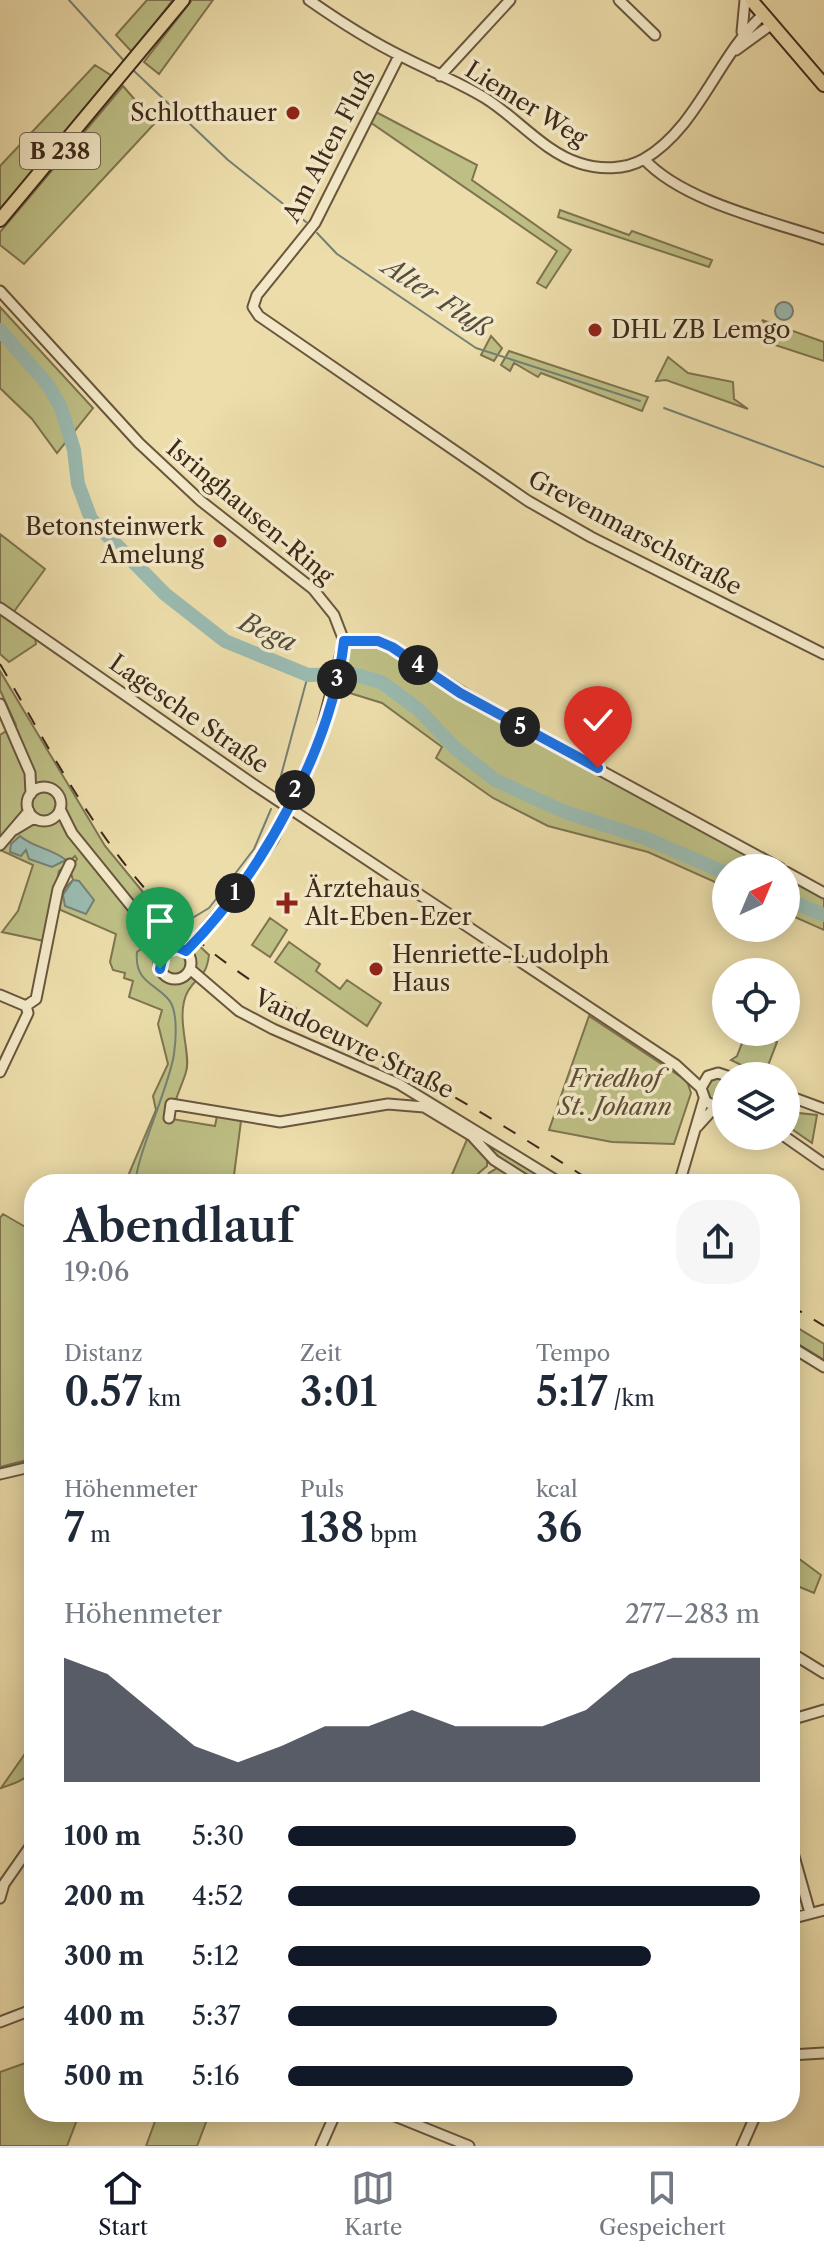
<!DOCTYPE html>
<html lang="de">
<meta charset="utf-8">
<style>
:root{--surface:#fff;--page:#f6f6f7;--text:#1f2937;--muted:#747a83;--line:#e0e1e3;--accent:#111827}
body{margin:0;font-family:"Libre Caslon Text",serif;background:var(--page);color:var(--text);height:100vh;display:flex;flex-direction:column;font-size:30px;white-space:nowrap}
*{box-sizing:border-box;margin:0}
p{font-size:26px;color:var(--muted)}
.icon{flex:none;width:44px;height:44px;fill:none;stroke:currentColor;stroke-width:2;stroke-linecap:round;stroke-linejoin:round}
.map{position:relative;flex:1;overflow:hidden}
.panel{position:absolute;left:24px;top:1174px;width:776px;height:948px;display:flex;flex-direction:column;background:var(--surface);border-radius:32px;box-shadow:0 4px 20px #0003}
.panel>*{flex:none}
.needle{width:52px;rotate:44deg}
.buttons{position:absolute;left:712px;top:854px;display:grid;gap:16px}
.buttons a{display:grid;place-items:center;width:88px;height:88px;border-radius:50%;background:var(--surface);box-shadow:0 4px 20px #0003;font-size:40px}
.pin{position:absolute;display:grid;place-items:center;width:68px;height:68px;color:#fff;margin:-82px -34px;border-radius:50% 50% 50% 0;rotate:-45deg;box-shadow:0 0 8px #0007}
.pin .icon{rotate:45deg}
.km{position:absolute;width:40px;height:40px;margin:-20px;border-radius:50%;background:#222;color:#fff;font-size:22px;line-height:40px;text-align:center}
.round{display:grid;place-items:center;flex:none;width:84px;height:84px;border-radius:32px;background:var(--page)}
.headline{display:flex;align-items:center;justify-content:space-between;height:136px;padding:0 40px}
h1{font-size:44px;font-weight:600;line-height:60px}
.figures{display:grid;grid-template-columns:repeat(3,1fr);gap:12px;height:136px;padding:8px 40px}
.figures div{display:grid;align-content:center}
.figures b{font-size:40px;font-weight:600}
.figures small{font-size:22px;font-weight:400}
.figures p{font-size:22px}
.chart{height:224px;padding:16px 40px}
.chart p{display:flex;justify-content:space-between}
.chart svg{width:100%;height:144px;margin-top:8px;fill:var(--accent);opacity:.7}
ul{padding:0 40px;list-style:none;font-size:26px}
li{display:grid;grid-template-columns:128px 96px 1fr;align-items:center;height:60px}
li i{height:20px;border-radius:10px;background:var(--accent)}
.menu{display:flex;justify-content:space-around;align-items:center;height:112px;border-top:2px solid var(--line);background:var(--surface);font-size:22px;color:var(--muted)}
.menu a{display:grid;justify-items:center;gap:4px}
.menu .on{color:var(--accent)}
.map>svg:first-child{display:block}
.green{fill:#bdbf85;stroke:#7e7450;stroke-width:2}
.water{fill:#9abab0;stroke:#758074;stroke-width:2}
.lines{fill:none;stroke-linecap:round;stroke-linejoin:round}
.stream{stroke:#758074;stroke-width:2}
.river{stroke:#9abab0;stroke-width:14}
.minor-casing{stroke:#6a563f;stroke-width:13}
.major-casing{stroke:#3e291b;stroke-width:16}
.minor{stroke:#f3e9c8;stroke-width:9}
.major{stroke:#ecddaa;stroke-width:12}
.rail{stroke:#3e291b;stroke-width:2;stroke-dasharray:14 14;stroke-linecap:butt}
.route-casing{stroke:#fff;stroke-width:16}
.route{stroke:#1a73e8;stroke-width:10}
.poi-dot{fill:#8f2418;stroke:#f3e9c8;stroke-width:3}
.labels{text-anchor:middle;stroke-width:7;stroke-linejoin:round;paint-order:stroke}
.shield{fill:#f3e9c8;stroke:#74634f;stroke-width:2}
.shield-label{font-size:22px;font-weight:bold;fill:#3e291b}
.street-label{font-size:24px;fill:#3e291b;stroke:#f3e9c8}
.poi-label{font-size:24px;fill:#3e291b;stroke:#f3e9c8;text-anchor:start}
.park-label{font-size:24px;font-style:italic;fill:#5e4e36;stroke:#f3e9c8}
.water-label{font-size:26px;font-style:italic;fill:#554d40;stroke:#f3e9c8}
</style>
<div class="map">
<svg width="824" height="2146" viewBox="0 0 824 2146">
<rect width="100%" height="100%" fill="#ecddaa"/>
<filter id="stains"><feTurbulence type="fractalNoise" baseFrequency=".0025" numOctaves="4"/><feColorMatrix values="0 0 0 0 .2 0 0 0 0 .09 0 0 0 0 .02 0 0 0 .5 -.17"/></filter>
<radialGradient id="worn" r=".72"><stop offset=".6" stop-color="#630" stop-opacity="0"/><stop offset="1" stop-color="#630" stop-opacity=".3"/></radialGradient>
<path class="green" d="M147 0H173L132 52 116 35Z
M192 0H213L159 74 144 62Z
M95 65 112 76 0 209V166Z
M123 86 155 123 24 264 0 245V232Z
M374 111 477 165 472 180 571 250 546 288 537 283 557 251 370 122Z
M560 210 629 235 632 231 712 260 709 267 558 217Z
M0 307 93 408 57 453 32 419 0 388Z
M762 320 824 342V361L772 344 770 329Z
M491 336 502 348 494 361 481 355Z
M509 351 648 397 642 411 541 373 538 377 514 363 510 371 501 365Z
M668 357 688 373 733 382 734 399 748 409 666 380 656 381Z
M0 534 45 569 13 613 0 605Z
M0 613 35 638 36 644 9 662 0 654Z
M349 646H379L391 651 491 716 774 868H726V887L648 852 548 826 493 798 436 758 442 747 382 703 340 690Z
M0 671 105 846 147 897 209 955C206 979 198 974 188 991 174 1016 192 1054 186 1072 181 1089 173 1100 172 1119L215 1126 217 1116 241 1121 233 1183 188 1182 162 1177 154 1184H130L128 1176 156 1110 153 1096 168 1064 158 1024 162 1010 129 997 133 981 124 978 125 973 113 970 110 962 116 934 56 908 65 888 73 880 70 870 77 859 75 856 59 871 44 941 2 932 18 911 33 865 0 850V735L16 725 0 690Z
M786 875 824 896V930L786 913Z
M270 918 287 930 270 957 252 945Z
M289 942 320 964 316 971 340 989 347 980 381 1003 367 1026 275 962Z
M589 1016 687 1081 691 1093 674 1144 612 1142 549 1130Z
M754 1033 777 1042 764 1076 731 1060 737 1056 744 1038Z
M706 1089a11 11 0 1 1 22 0a11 11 0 1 1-22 0Z
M789 1112 817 1115 812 1143 786 1125Z
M470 1129 551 1184C520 1184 490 1150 470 1129Z
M468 1137 487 1159V1166L466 1184H448Z
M499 1167 526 1184H482L489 1173Z
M3 1214 34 1232V1451L27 1460 0 1467V1218Z
M790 1308 797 1313 793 1325 824 1344V1360L790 1339Z
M790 1552 821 1575 814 1593 790 1583Z
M34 1741C34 1775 33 1777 1 1788Z
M34 2060V2112H80L67 2146H0V2072Z
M152 2112H210L197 2146H146L157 2116Z"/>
<path class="water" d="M775 311a9 9 0 1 1 18 0a9 9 0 1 1-18 0Z
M20 836C34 848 51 848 66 860L52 867 29 859 26 850 21 856 10 852 11 844Z
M73 880 79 881 94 900 86 914 65 906 63 895Z"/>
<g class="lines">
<path class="stream" d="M69 0 126 63
M133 70 228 160 306 222
M317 233 337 254 476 348 640 401
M664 408 824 467
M279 783 308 675
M231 879 254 849 271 809
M194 917 209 908 220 894
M163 935 167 933
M136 1184C133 1164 170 1085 174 1054 176 1040 178 1011 169 1000 155 983 134 982 137 952L149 943"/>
<path class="river" d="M0 330 48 385 61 408 74 450 78 484 91 519 165 594 225 641 308 675 353 674 381 682 418 709 455 748 495 780 565 812 645 838 726 873
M786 899 824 915"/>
<defs>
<path id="minor" d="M309 0C339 21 370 41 403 57 430 71 459 82 485 98 516 117 544 152 579 163 600 170 625 170 644 159 699 127 718 54 764 14
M619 0 655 35
M742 32 745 0
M736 50 772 24
M399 56 315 223 257 295 253 307 259 316 528 501 591 537 824 654
M440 76 510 0
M644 159C682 201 770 221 824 239
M0 291 139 443 201 501 313 589 334 615 344 641 318 743 273 840 236 892 186 951
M0 608 253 784 676 1065 701 1088
M344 641H378L392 647 493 712 780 868
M0 704 30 773 31 794
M27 804a17 17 0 1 1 34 0a17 17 0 1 1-34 0Z
M60 809 72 833 149 928 161 954
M14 830 34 818
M0 845 29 811
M786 872 824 893
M159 963a16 16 0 1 1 32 0a16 16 0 1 1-32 0Z
M190 969 239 1011 273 1029 399 1084 562 1184
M0 995 26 1006
M26 1006 36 999 58 889 70 864
M0 1072 28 1013 26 1006
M786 1095 824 1109
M726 1103 716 1106 706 1102 701 1088 708 1076 718 1073 727 1076
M169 1118 171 1104 280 1122 388 1104 424 1107 472 1136 494 1160 532 1184
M697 1127 716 1106
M784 1136 824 1164
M679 1184 704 1099
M790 1346 824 1367
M0 1474 34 1466
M790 1652 824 1673
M790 1720 824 1710
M790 1842 810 1913
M0 1898 4 1884 34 1841
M790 1919 824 1910
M0 2022 34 2009
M790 2055 824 2053
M385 2112 469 2146
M321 2146 336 2112
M742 2146 757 2112"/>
<path id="major" d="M751 0 824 85
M0 220 183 0"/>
</defs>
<use href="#minor" class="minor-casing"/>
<use href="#major" class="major-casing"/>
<use href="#minor" class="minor"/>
<use href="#major" class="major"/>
<path class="rail" d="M0 664C48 746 92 832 157 902 232 982 330 1027 424 1080 483 1112 539 1148 596 1184
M790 1305 824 1326"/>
</g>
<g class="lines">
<defs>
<path id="route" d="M160 969 164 951 177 947 186 951C261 876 332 747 344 641H378L392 647 460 693 598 768"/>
</defs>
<use href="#route" class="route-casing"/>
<use href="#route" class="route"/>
</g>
<g class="poi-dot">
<circle cx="293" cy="113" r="8"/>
<circle cx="595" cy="330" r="8"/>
<circle cx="220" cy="541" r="8"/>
<path d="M283 891h8v8h8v8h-8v8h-8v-8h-8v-8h8z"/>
<circle cx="376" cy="969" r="8"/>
</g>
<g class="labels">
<rect class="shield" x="20" y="133" width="80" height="36" rx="6"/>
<g class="shield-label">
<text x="60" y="159">B 238</text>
</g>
<g class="street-label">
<text transform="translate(526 104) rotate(32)" y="8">Liemer Weg</text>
<text transform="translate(329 146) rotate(-62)" y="8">Am Alten Fluß</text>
<text transform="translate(250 512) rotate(40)" y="8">Isringhausen-Ring</text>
<text transform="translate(635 533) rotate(28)" y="8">Grevenmarschstraße</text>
<text transform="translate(189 714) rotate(35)" y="8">Lagesche Straße</text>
<text transform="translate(354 1044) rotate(26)" y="8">Vandoeuvre Straße</text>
</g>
<g class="poi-label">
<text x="277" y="121" text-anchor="end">Schlotthauer</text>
<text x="611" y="338">DHL ZB Lemgo</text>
<text x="204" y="535" text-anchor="end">Betonsteinwerk<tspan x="204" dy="28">Amelung</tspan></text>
<text x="305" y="897">Ärztehaus<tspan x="305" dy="28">Alt-Eben-Ezer</tspan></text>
<text x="392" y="963">Henriette-Ludolph<tspan x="392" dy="28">Haus</tspan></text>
</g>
<g class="park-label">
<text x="615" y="1087">Friedhof<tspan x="615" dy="28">St. Johann</tspan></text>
</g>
<g class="water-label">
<text transform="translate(437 297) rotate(33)" y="9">Alter Fluß</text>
<text transform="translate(268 632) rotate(24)" y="9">Bega</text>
</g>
</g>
<rect width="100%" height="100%" filter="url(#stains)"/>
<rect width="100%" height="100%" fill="url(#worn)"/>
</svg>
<div class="buttons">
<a><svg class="needle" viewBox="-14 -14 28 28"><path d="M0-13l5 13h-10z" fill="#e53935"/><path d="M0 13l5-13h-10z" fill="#747a83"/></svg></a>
<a><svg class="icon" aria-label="locate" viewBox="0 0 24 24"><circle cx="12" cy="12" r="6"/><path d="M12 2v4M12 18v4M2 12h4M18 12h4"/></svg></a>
<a><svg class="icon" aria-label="layers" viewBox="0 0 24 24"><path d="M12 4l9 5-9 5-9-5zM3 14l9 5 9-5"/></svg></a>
</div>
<div class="pin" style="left:160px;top:969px;background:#1e9e55"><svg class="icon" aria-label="arrive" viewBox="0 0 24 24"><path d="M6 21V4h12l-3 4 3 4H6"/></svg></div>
<div class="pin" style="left:598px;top:768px;background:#d93025"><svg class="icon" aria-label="check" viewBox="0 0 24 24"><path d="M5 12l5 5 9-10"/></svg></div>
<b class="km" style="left:235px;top:893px">1</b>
<b class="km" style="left:295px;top:790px">2</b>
<b class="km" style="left:337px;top:679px">3</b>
<b class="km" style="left:418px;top:665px">4</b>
<b class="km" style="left:520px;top:727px">5</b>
<section class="panel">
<div class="headline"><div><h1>Abendlauf</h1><p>19:06</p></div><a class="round"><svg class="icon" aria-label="share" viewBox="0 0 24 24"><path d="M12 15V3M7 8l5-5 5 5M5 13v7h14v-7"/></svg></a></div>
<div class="figures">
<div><p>Distanz</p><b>0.57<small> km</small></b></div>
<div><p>Zeit</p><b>3:01</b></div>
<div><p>Tempo</p><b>5:17<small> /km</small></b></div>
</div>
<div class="figures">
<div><p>Höhenmeter</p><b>7<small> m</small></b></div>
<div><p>Puls</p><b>138<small> bpm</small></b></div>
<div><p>kcal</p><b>36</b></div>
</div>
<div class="chart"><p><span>Höhenmeter</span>277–283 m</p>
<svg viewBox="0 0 160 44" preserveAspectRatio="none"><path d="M0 44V6L10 11L20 22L30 33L40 38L50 33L60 27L70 27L80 22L90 27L100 27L110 27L120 22L130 11L140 6L150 6L160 6V44z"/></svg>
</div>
<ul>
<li><b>100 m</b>5:30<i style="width:61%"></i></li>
<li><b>200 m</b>4:52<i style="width:100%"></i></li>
<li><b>300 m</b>5:12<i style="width:77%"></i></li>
<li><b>400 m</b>5:37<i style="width:57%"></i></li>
<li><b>500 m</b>5:16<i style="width:73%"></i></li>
</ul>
</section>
</div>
<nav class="menu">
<a class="on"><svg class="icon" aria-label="home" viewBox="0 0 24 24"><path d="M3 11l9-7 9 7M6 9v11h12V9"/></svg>Start</a>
<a><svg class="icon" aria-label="map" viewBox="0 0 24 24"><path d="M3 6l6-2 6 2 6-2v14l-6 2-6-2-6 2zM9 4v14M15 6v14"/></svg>Karte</a>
<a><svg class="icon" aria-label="saved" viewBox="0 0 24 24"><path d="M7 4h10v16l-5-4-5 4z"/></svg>Gespeichert</a>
</nav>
